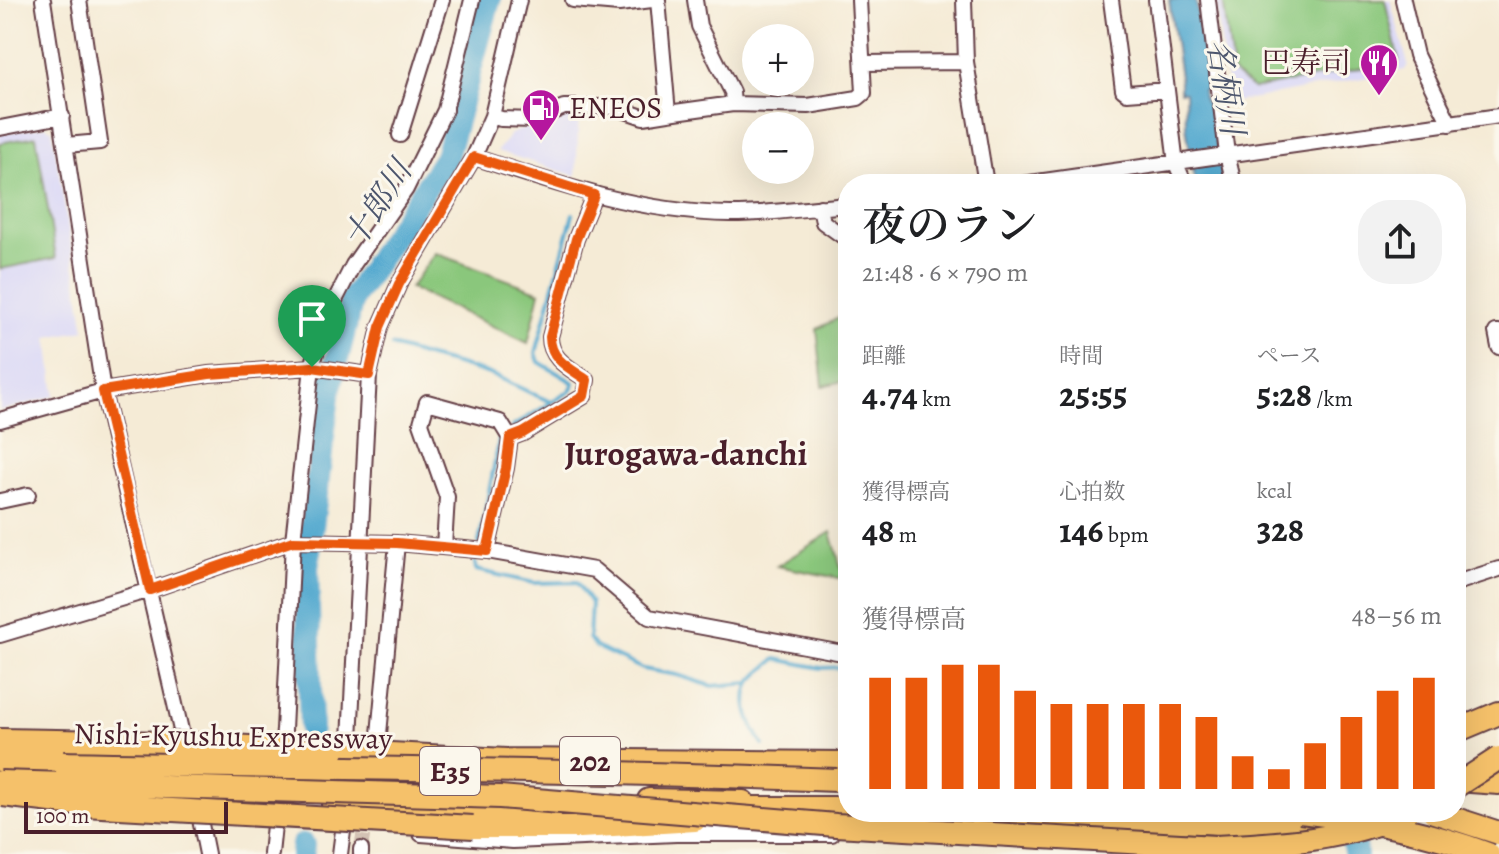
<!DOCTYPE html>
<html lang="ja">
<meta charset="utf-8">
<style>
:root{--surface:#fff;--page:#f2f2f2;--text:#202124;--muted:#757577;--accent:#ea580c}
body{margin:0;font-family:Alegreya,"Noto Serif JP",serif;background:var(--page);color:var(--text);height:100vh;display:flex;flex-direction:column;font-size:30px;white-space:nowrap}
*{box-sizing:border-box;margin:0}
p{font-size:26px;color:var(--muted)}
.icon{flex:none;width:44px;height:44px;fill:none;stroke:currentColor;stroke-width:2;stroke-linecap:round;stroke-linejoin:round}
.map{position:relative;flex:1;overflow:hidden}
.sheet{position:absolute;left:838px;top:174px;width:628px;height:648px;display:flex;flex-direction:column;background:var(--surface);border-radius:32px;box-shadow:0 8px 32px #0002}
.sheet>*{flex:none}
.tools{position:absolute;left:742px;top:24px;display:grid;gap:16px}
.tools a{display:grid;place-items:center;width:72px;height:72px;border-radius:50%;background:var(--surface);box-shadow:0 8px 32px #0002;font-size:40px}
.scale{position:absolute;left:24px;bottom:20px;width:204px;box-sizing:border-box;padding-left:8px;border:4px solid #4a1f2b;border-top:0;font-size:22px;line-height:28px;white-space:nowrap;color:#4a1f2b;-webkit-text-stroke:6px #fbf7ec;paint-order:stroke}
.pin{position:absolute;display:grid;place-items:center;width:68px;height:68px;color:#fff;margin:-82px -34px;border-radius:50% 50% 50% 0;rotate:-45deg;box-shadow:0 0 8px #0007}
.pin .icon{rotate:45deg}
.round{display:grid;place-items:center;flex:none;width:84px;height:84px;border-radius:32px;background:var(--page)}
.headline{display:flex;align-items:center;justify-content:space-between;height:136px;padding:0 24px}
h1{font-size:44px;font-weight:600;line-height:60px}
.metrics{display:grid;grid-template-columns:repeat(3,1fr);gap:12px;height:136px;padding:8px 24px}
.metrics div{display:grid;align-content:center}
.metrics b{font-size:34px;font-weight:600}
.metrics small{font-size:22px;font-weight:400}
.metrics p{font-size:22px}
.chart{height:224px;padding:16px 24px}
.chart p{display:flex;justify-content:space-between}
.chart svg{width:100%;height:144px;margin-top:8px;stroke:var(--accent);stroke-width:6}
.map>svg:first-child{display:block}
.built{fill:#d9d7f7}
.green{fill:#8ac77c;stroke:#6a7354;stroke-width:2}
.water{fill:#52a9cf;stroke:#4e647d;stroke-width:2}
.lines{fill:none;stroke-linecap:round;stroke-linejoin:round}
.stream{stroke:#52a9cf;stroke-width:4}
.river{stroke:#52a9cf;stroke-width:24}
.minor-tunnel{stroke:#d3c2b4;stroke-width:14;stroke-dasharray:14 7;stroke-linecap:butt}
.minor-casing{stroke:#643e45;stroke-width:18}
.highway-casing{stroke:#643e45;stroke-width:26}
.minor{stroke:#fff;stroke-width:14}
.highway{stroke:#f5c16b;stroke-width:22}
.highway-bridge-casing{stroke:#643e45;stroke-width:26;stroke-linecap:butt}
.highway-bridge{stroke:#f5c16b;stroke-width:22}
.route-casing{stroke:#fff;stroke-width:16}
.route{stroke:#ea580c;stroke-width:10}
.labels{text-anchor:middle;stroke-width:6;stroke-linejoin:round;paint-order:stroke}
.shield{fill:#fbf7ec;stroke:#7f6065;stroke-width:2}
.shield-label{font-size:28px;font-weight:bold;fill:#4a1f2b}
.poi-label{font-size:30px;fill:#4a1f2b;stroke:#fbf7ec;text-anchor:end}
.street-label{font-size:30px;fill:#4a1f2b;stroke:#fbf7ec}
.water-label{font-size:32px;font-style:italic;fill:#4d566d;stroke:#fbf7ec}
.quarter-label{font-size:34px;font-weight:bold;fill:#4a1f2b;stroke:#fbf7ec}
</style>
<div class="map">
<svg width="1499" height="854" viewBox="0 0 1499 854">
<rect width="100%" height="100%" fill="#fbf7ec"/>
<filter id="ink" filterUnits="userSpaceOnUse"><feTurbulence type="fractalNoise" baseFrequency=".0125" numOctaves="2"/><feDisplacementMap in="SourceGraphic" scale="16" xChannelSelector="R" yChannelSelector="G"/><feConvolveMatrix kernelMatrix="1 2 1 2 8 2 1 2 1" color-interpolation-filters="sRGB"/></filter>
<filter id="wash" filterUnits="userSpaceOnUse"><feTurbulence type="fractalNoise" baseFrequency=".006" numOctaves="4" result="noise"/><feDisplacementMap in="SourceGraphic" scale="32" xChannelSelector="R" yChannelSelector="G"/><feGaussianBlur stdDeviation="1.8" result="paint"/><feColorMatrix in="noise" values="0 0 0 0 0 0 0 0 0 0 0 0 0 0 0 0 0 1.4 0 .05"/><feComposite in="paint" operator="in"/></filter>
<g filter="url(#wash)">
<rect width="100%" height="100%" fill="#f5ebd6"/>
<path class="built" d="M1216 0H1390L1408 64 1405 70 1229 103Z
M566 111 579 112 576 176 497 151 511 134Z
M46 126 52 130 85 330 48 337 55 396 0 411V134Z"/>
<path class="green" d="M1223 0H1385L1399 61 1253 89 1233 73Z
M36 136 56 258 0 269V143Z
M435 253 540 292 528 343 410 288Z
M848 313V380L823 386 817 329Z
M831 532 844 579 777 566Z"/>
<path class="water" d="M1169 0H1196L1209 89 1203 90 1205 103 1210 104 1223 184H1195L1186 126 1185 92H1180V77Z"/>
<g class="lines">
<path class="stream" d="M392 346C424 357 457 363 489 374 511 382 530 394 552 402
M512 427 570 391 574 383 539 362 536 353 573 214
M479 543 500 436
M475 562 476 570 534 583 577 582 591 603 589 638 596 647 643 669 677 675 712 686 751 683
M763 745C753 729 739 701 751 682 757 674 768 666 776 659L821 668 848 667"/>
<path class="river" d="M311 729 307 568 328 395 352 299 446 157 489 0
M1345 812 1356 854
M302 854 303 845"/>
</g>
</g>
<g filter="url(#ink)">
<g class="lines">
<path class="minor-tunnel" d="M361 849 379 734"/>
<defs>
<path id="minor" d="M43 0 103 391 186 752
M573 0 619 4 652 0
M695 0 699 26 732 92 733 104
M964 0 966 62 986 184
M1111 0 1123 90 1127 93 1167 90
M1156 0 1176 164 1185 184
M1208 0 1227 154 1234 184
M1403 0 1416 55 1450 124
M864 63 966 62
M668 113 733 104 808 106 858 98 864 93 859 0
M492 116 501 119 534 120 564 107H614L643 117 668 113 658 0
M0 128 62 116
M400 135 442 0
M66 145 100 142 79 0
M474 157C558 185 642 213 731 214 770 214 809 208 848 205
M1023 184 1499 116
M820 207 823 222 848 240
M1499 332H1496L1499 347
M0 420 103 391 209 374 312 367 369 375
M0 501 28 495
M444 547 447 497 421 423 427 402 500 422 510 438
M487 551 506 468 510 438 523 433 584 396 587 380C570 368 550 360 550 337L576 239 594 195
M1456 583 1499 569
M0 635 150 590 293 541 397 543 487 551 594 570 649 617 848 654
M379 734 397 543
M349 758 369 375 380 327 399 284 474 157 492 116 519 0
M192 780 207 854
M421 834 513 841 676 834H832
M271 854 284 730 293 541 312 367 327 316 353 265 406 189 445 110 472 0
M340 854 345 815
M361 854V849"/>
<path id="highway" d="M1456 731 1499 713
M0 740 169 743
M333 751 506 760 848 763
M0 760 63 763
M1456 780 1499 783
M649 800 743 802
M333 805 551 811
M729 808H848
M947 812 1342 828
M473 827H580L695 820"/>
</defs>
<use href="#minor" class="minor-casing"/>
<use href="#highway" class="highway-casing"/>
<use href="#minor" class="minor"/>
<use href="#highway" class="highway"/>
<defs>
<path id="highway-bridge" d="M169 743 333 751
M63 763C321 768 579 770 837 780
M0 782 500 797 836 825 1215 847C1280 844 1347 840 1407 812
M1456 786 1499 758
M3 795 84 805 473 827
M1300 812C1365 819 1427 831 1488 854
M1434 812 1499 833"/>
</defs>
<use href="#highway-bridge" class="highway-bridge-casing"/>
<use href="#highway-bridge" class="highway-bridge"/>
</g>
</g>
<g class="lines" filter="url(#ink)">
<defs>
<path id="route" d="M474 157 594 195 576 239 550 337C550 360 570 368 587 380L584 396 523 433 510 438 506 468 487 551 397 543 293 541 150 590 103 391 209 374 312 367 369 375 380 327 399 284Z"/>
</defs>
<use href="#route" class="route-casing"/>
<use href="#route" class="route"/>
</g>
<defs>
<symbol id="restaurant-pin" viewBox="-11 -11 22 30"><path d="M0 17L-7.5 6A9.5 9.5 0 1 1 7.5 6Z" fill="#b5179e" stroke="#fbf7ec"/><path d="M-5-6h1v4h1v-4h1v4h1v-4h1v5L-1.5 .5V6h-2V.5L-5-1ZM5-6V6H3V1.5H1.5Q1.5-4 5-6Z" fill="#fff"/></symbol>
<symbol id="fuel-pin" viewBox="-11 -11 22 30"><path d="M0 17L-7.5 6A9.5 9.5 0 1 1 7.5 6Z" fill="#b5179e" stroke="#fbf7ec"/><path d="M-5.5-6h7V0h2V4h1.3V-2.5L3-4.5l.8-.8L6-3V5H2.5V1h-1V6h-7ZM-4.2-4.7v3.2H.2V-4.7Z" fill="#fff"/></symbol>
</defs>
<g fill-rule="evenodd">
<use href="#restaurant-pin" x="1357" y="41" width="44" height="60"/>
<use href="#fuel-pin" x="519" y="86" width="44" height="60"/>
</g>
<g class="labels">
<g class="shield">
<rect x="560" y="737" width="60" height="48" rx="6"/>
<rect x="420" y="747" width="60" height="48" rx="6"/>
</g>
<g class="shield-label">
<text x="590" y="771">202</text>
<text x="450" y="781">E35</text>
</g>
<g class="poi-label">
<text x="1351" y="73">巴寿司</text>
<text x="569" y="118" text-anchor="start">ENEOS</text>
</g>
<g class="street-label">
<text transform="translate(233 736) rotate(1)" y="10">Nishi-Kyushu Expressway</text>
</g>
<g class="water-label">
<text transform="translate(1226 87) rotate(81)" y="11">名柄川</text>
<text transform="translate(377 204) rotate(-57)" y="11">十郎川</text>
</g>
<g class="quarter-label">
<text x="686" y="465">Jurogawa-danchi</text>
</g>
</g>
</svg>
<div class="tools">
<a>+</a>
<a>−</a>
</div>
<div class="scale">100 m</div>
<div class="pin" style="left:312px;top:367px;background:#1e9e55"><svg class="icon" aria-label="arrive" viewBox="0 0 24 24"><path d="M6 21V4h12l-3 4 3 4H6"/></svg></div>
<section class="sheet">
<div class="headline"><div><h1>夜のラン</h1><p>21:48 · 6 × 790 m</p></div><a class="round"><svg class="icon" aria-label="share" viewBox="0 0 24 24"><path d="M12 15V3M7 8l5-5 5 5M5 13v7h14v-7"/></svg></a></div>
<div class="metrics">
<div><p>距離</p><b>4.74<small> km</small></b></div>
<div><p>時間</p><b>25:55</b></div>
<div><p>ペース</p><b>5:28<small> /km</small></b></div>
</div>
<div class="metrics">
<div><p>獲得標高</p><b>48<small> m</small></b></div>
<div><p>心拍数</p><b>146<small> bpm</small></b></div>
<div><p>kcal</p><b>328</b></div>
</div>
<div class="chart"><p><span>獲得標高</span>48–56 m</p>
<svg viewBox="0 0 160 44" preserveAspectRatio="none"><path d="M5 44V10M15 44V10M25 44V6M35 44V6M45 44V14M55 44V18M65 44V18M75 44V18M85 44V18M95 44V22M105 44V34M115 44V38M125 44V30M135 44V22M145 44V14M155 44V10"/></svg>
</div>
</section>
</div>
